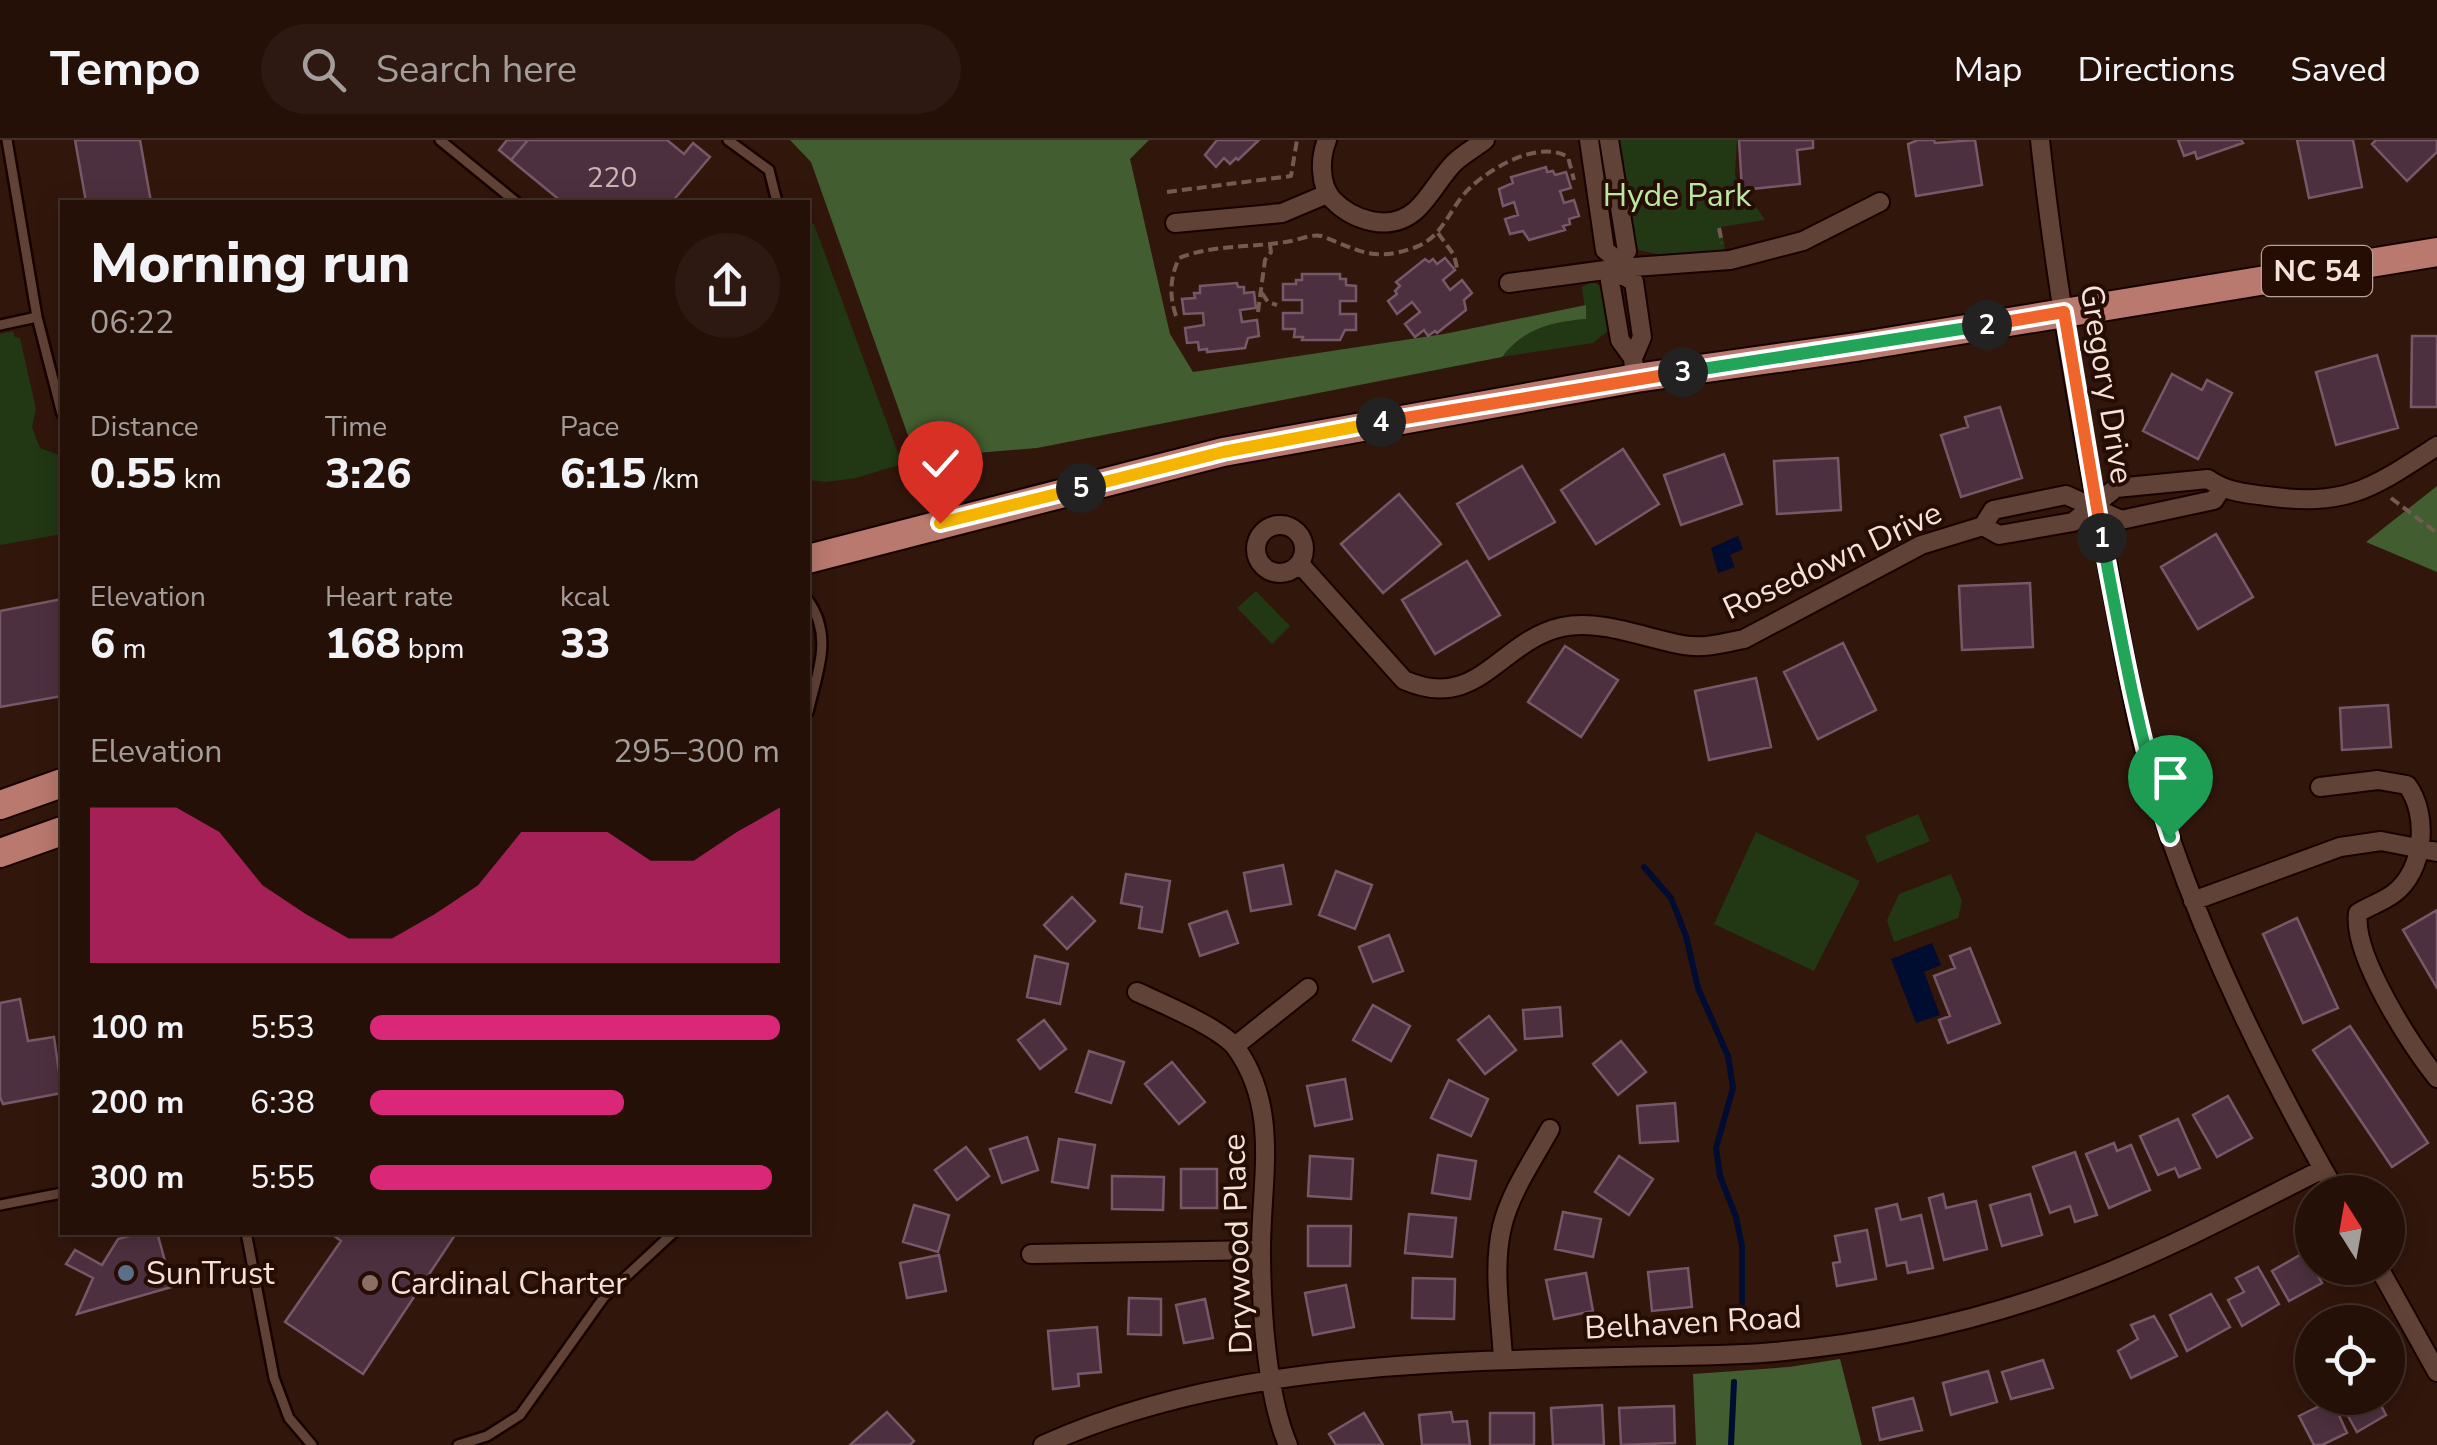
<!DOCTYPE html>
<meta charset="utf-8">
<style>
:root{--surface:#251008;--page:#2d1912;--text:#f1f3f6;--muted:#a39d9c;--line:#423029;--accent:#db2777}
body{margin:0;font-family:"Nunito Sans",sans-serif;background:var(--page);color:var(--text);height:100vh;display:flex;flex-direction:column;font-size:38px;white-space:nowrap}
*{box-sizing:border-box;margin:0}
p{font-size:32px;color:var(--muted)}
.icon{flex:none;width:55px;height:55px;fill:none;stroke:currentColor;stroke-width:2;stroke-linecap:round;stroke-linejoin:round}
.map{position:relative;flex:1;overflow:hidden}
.sheet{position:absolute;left:60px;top:60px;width:750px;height:1035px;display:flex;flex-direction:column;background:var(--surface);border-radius:0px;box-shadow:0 5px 25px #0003,0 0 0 2px var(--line)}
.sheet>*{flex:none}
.needle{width:65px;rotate:349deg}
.controls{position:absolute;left:2295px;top:1035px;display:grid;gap:20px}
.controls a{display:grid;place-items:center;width:110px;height:110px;border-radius:50%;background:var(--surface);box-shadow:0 5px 25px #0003,0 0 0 2px var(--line);font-size:50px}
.pin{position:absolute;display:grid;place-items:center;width:85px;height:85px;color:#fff;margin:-102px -42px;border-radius:50% 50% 50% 0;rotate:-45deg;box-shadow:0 0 10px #0007}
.pin .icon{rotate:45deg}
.km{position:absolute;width:50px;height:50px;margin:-25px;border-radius:50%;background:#222;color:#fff;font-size:28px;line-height:50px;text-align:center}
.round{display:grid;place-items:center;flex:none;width:105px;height:105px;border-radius:52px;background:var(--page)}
.headline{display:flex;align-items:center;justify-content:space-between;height:170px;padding:0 30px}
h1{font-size:55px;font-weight:800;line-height:75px}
.figures{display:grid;grid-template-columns:repeat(3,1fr);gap:15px;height:170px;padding:10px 30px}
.figures div{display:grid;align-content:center}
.figures b{font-size:42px;font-weight:800}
.figures small{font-size:28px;font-weight:400}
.figures p{font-size:28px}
.chart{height:280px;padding:20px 30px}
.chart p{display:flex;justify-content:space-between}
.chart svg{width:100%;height:180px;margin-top:10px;fill:var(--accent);opacity:.7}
ul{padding:0 30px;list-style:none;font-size:32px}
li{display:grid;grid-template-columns:160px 120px 1fr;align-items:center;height:75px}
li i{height:25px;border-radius:12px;background:var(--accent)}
header{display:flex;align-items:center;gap:60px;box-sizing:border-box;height:140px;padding:0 50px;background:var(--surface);border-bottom:2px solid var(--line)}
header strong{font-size:48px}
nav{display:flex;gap:55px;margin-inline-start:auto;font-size:35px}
.search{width:700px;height:90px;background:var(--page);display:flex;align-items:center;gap:25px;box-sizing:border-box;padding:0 35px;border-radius:55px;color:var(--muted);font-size:38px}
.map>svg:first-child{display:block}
.green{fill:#223713}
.forest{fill:#425d2f}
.water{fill:#000c30}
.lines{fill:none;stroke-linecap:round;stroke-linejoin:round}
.stream{stroke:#000c30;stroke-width:6}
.building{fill:#4d303f;stroke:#785868;stroke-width:2.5}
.lane-casing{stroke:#170200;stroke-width:14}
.street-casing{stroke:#170200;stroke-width:22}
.primary-casing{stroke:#170200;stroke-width:32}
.path{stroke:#745b52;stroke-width:4;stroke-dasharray:10 5;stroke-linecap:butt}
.lane{stroke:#614236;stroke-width:9}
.street{stroke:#614236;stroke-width:18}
.primary{stroke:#ba796e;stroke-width:28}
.split-1-casing{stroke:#fff;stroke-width:20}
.split-2-casing{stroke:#fff;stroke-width:20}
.split-3-casing{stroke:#fff;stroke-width:20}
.split-4-casing{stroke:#fff;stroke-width:20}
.split-5-casing{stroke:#fff;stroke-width:20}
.split-6-casing{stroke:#fff;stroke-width:20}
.split-1{stroke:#22a559;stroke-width:12}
.split-2{stroke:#f0652b;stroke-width:12}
.split-3{stroke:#22a559;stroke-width:12}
.split-4{stroke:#f0652b;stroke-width:12}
.split-5{stroke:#f5b400;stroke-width:12}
.split-6{stroke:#f5b400;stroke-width:12}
.service-dot{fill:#5c6f8a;stroke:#260d04;stroke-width:4}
.education-dot{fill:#8d6e63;stroke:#260d04;stroke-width:4}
.labels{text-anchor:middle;stroke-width:8;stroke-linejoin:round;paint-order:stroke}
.number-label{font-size:28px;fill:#cbb6b4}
.shield{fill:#260d04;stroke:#b7a29a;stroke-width:2.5}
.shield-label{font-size:30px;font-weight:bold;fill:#f5e2db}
.park-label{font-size:32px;fill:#bbe89f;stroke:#260d04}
.street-label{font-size:32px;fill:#f5e2db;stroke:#260d04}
.poi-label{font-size:32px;fill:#f5e2db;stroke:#260d04;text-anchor:start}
</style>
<header>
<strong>Tempo</strong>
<div class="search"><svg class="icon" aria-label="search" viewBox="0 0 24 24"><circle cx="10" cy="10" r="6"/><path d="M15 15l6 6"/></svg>Search here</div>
<nav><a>Map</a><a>Directions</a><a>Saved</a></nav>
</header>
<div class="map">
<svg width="2437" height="1305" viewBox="0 0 2437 1305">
<rect width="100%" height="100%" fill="#31160b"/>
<path class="green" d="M1613 0H1737L1735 36 1765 80 1721 87 1726 115H1661L1630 108Z
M814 84 902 324 856 338 826 342 808 340V85Z
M1591 142C1612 146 1608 172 1609 190L1593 203 1502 217C1524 188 1552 182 1586 179L1582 147Z
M13 191 15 197 20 198 36 269 32 287 40 308 59 315 62 320V394L0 405V194Z
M1256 451 1290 486 1272 504 1237 468Z
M1918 674 1930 701 1877 723 1865 696Z
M1756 692 1860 741 1814 831 1714 784Z
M1951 734 1962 761 1958 778 1894 802 1887 780 1899 754Z"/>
<path class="forest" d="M790 0H1149L1130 19 1170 194 1193 232 1444 194 1586 165V179C1552 182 1524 188 1502 217L1037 308 916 318 811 22Z
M2437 346V432L2366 402Z
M1840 1219 1862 1305H1696L1693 1234 1789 1227Z"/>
<path class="water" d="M1738 396 1743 409 1730 415 1735 427 1718 433 1711 408Z
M1932 803 1941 825 1924 832 1940 875 1916 883 1891 819Z"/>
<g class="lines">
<path class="stream" d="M1644 727 1671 758 1686 796 1698 848 1728 916 1733 948 1716 1008 1720 1036 1736 1077 1742 1106V1186
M1731 1305 1734 1242"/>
</g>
<path class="building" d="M75 0H140L151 62H86Z
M507 0H528L511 20 499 10Z
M528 0H667L684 14 693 3 710 17 672 62H562L511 20Z
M1217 0H1259L1238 20 1236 18 1230 24 1224 18 1216 27 1205 15Z
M1739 0H1813V8L1797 10 1800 44 1742 50Z
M1918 0H1934L1935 3 1975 0 1982 45 1916 56 1908 4Z
M2178 0H2241L2243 3 2197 19 2195 12 2184 16Z
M2297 0H2353L2362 47 2309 58Z
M2376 0H2437V12L2407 41 2372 4Z
M1546 27 1547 32 1553 31 1555 35 1566 32 1571 48 1560 51 1564 63 1574 60 1579 76 1569 79 1570 84 1563 86 1565 90 1529 100 1523 91 1510 94 1505 79 1518 75 1514 62 1503 66 1499 49 1513 43 1511 37Z
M1445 118 1455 130 1443 140 1450 150 1462 140 1472 153 1464 160 1466 170 1437 193 1435 191 1428 196 1424 190 1415 197 1405 184 1420 172 1412 162 1397 174 1388 161 1397 154 1395 151 1400 146 1396 142 1425 119 1429 122 1433 119 1437 124Z
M1302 134H1340V139H1346V145L1356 146V161H1340V174H1356V190H1345L1340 200H1302L1303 197H1294L1295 189H1283V173H1302V160H1283V144H1296V140H1302Z
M1237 143 1238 147H1244V153L1254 152 1256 168 1240 170 1242 182 1257 180 1259 196 1248 198 1245 208 1207 212V209L1199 210 1198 202 1187 203 1185 188 1204 185 1203 173 1184 174 1182 159 1195 158 1194 153H1200V146Z
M2412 196H2437V267H2411Z
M2377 215 2398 288 2336 305 2316 232Z
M2172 234 2202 250 2207 240 2232 253 2198 319 2143 291Z
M2000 267 2022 338 1961 357 1941 295 1968 287 1965 277Z
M1623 309 1659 364 1596 404 1561 350Z
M1724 314 1742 364 1681 385 1664 335Z
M1838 318 1841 370 1777 374 1774 321Z
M1522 326 1555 382 1489 419 1457 364Z
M1399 354 1441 404 1383 453 1341 404Z
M2216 394 2253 457 2198 489 2161 427Z
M1467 421 1500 475 1435 514 1402 460Z
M2030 443 2033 507 1962 510 1959 446Z
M62 459V556L0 567V471Z
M1843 503 1876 570 1818 599 1784 532Z
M1565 506 1618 540 1581 597 1528 562Z
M1756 538 1771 607 1709 620 1695 551Z
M2388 565 2391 607 2342 610 2340 568Z
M1283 725 1291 764 1251 771 1244 733Z
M1336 731 1372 745 1355 789 1319 775Z
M1126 734 1170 741 1162 792 1139 788 1142 767 1121 763Z
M1072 757 1095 781 1067 809 1044 785Z
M2437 770V848L2403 790Z
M1227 771 1238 803 1200 816 1189 784Z
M2297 778 2338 868 2303 883 2263 794Z
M1389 795 1403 831 1373 842 1359 807Z
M1970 808 2000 883 1948 903 1939 880 1950 876 1934 836 1955 828 1950 816Z
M1035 816 1068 824 1060 864 1027 857Z
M20 859 28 901 54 897 62 953 3 964 0 957V863Z
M1373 865 1410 886 1391 921 1353 900Z
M1560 867 1562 896 1525 899 1523 870Z
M1489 876 1516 910 1485 934 1458 900Z
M1044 880 1066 909 1040 929 1018 900Z
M2350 886 2428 1003 2392 1027 2313 910Z
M1621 901 1646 932 1618 955 1593 924Z
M1089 911 1124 922 1111 963 1076 952Z
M1172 922 1205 962 1179 984 1145 944Z
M1345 939 1352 979 1315 986 1307 946Z
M1449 940 1488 959 1471 996 1431 978Z
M2228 956 2252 998 2217 1017 2193 975Z
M1675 963 1678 1001 1640 1003 1637 966Z
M2178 979 2200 1028 2179 1037 2175 1028 2158 1035 2140 996Z
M1027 997 1038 1030 1002 1043 990 1009Z
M1059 999 1095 1005 1088 1048 1052 1042Z
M2114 1003 2117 1011 2131 1005 2150 1050 2109 1068 2086 1014Z
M966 1007 989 1036 957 1060 935 1030Z
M2075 1012 2097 1075 2075 1082 2070 1066 2050 1073 2033 1027Z
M1438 1015 1476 1021 1470 1059 1432 1053Z
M1310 1016 1353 1019 1351 1059 1308 1056Z
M1619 1016 1653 1039 1629 1075 1595 1052Z
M1181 1029H1217V1068H1181Z
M1112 1036 1164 1037 1163 1070 1112 1069Z
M1943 1054 1946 1068 1976 1061 1987 1109 1944 1120 1929 1058Z
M2030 1054 2042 1095 2002 1106 1990 1065Z
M1897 1064 1901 1080 1921 1075 1933 1128 1908 1133 1906 1122 1887 1126 1876 1069Z
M914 1065 949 1075 938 1112 903 1102Z
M1563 1072 1601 1079 1593 1117 1555 1109Z
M1409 1074 1456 1078 1452 1117 1405 1113Z
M1308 1086H1351L1350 1126H1308Z
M1867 1090 1876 1139 1837 1146 1833 1123 1840 1122 1835 1096Z
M144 1092H157L172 1147 77 1174 93 1138 66 1124 75 1110 102 1125 118 1099Z
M329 1092H457L363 1234 285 1182 341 1101Z
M2305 1112 2322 1143 2289 1161 2272 1131Z
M939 1115 946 1151 907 1158 900 1123Z
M2258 1127 2279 1164 2242 1186 2228 1160 2244 1152 2236 1138Z
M1688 1128 1692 1167 1652 1171 1648 1132Z
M1586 1133 1593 1171 1554 1179 1546 1140Z
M1413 1138 1455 1139 1454 1179 1412 1178Z
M1346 1145 1354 1187 1313 1195 1305 1153Z
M2211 1154 2230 1187 2187 1211 2170 1175Z
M1129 1158 1161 1159V1195L1128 1194Z
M1205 1159 1213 1198 1184 1203 1176 1165Z
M2154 1176 2177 1216 2131 1238 2118 1211 2138 1199 2131 1185Z
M1097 1187 1101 1232 1078 1234 1079 1246 1053 1249 1048 1191Z
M2043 1220 2053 1248 2011 1259 2002 1232Z
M1988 1231 1997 1262 1951 1275 1943 1243Z
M1913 1258 1922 1290 1880 1300 1873 1268Z
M2344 1258H2377L2386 1275 2357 1292 2339 1260Z
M2332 1260 2347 1293 2322 1305H2314L2299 1276Z
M1602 1265 1604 1305H1553L1551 1268Z
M1674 1266 1675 1303 1621 1305 1619 1268Z
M887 1272 914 1301 910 1305H850Z
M1451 1272 1453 1282 1467 1281 1470 1305H1422L1419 1275Z
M1364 1273 1383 1305H1336L1329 1294Z
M1490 1273H1534V1305H1490Z"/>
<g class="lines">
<defs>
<path id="lane" d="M7 0 37 177 62 274
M440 0 516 62
M728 0 769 30 777 62
M0 185 37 177
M808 460C834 497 817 533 808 572
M0 1065 62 1053
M246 1092 274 1238 289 1278 312 1305
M458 1305 487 1296 520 1275 604 1157 674 1092"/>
<path id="street" d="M1327 0C1320 17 1319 44 1332 59 1352 80 1389 93 1415 71 1430 58 1440 37 1454 23 1463 14 1475 8 1485 0
M1589 0 1605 110 1618 121 1621 134 1634 142 1642 197 1633 218
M1609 0 1627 111 1618 121
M2040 0C2055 140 2080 280 2106 418 2124 511 2138 607 2170 697 2213 822 2271 938 2336 1052
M1175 83 1282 73 1327 54
M1621 134 1610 141 1620 200 1633 218 1634 228
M1509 143 1620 128 1730 120 1803 101 1880 62
M1256 409a24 24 0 1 1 48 0a24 24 0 1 1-48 0Z
M1983 386 1999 395 2073 382 2116 348 2208 339C2226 352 2244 353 2266 356 2347 367 2371 349 2437 306
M1300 424 1404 540C1478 573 1499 501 1562 487 1602 479 1644 498 1683 505 1704 509 1724 503 1744 499L1921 405 1983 386 1993 370 2066 355 2121 380 2214 360 2221 349
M2320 647 2378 640 2407 645C2429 674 2425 731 2393 754 2382 762 2369 766 2358 773 2352 815 2411 905 2437 938
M2193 761 2340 707 2381 701 2437 712
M1137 852C1161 863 1221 888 1236 908 1280 969 1261 1040 1261 1109 1261 1164 1266 1254 1288 1305
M1235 906 1308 848
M1031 1114 1261 1110
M2379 1128 2437 1232
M1503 1219C1501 1177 1492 1128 1502 1087 1510 1053 1533 1020 1550 989
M1043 1305C1220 1225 1423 1222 1615 1217 1668 1215 1721 1217 1774 1212 1889 1202 2004 1175 2111 1131 2184 1101 2253 1064 2323 1029"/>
<path id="primary" d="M808 419 1223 312 1636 238 1856 207 2437 112
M0 665 62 643
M0 713 62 691"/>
</defs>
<use href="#lane" class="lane-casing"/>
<use href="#street" class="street-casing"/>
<use href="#primary" class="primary-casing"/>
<path class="path" d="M1167 52 1291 36 1297 0
M1719 88 1722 103
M1438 93 1454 115 1458 132
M1262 153 1268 162 1277 165
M1258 172 1265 120 1271 112 1270 105
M1176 176C1169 155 1170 138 1179 118 1214 104 1254 108 1291 101 1300 99 1313 94 1321 96 1360 110 1372 123 1416 107 1445 96 1450 65 1472 46 1494 26 1540 0 1568 17L1574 40
M2391 358 2437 393"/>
<use href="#lane" class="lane"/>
<use href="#street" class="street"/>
<use href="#primary" class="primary"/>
</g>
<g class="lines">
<defs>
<path id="split-1" d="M2102 398C2121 499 2139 600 2170 697"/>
<path id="split-2" d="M1987 185 2064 172 2102 398"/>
<path id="split-3" d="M1683 232 1987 185"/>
<path id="split-4" d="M1381 282 1683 232"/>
<path id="split-5" d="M1081 348 1223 312 1381 282"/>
<path id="split-6" d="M940 383 1081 348"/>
</defs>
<use href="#split-1" class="split-1-casing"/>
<use href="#split-2" class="split-2-casing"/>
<use href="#split-3" class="split-3-casing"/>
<use href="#split-4" class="split-4-casing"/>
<use href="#split-5" class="split-5-casing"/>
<use href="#split-6" class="split-6-casing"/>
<use href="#split-1" class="split-1"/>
<use href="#split-2" class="split-2"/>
<use href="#split-3" class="split-3"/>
<use href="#split-4" class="split-4"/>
<use href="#split-5" class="split-5"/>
<use href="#split-6" class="split-6"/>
</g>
<circle class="service-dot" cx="126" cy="1133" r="10"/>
<circle class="education-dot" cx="370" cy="1143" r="10"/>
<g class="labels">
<g class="number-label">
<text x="612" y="47">220</text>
</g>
<rect class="shield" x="2262" y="106" width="110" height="50" rx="8"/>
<g class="shield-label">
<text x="2317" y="141">NC 54</text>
</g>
<g class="park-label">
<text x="1677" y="66">Hyde Park</text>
</g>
<g class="street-label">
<text transform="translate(2107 244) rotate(81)" y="11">Gregory Drive</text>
<text transform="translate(1832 420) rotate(-25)" y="11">Rosedown Drive</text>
<text transform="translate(1237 1104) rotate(-92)" y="11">Drywood Place</text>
<text transform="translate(1693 1182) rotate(-3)" y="11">Belhaven Road</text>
</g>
<g class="poi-label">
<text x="146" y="1144">SunTrust</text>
<text x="390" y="1154">Cardinal Charter</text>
</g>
</g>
</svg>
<div class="controls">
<a><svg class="needle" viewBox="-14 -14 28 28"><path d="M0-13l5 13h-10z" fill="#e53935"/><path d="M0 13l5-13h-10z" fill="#a39d9c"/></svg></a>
<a><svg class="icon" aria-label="locate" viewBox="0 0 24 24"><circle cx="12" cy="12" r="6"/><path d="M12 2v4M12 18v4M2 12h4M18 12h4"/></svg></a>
</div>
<div class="pin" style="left:2170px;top:697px;background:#1e9e55"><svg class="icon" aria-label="arrive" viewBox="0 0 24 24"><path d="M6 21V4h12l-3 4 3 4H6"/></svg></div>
<div class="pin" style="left:940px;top:383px;background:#d93025"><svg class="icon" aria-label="check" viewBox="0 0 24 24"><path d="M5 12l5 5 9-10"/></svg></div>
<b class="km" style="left:2102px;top:398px">1</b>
<b class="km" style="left:1987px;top:185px">2</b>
<b class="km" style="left:1683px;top:232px">3</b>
<b class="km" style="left:1381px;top:282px">4</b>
<b class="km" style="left:1081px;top:348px">5</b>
<section class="sheet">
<div class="headline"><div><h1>Morning run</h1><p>06:22</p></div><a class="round"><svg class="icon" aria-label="share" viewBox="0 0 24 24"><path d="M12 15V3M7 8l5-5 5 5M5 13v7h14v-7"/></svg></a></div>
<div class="figures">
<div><p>Distance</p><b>0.55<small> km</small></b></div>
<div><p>Time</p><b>3:26</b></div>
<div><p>Pace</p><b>6:15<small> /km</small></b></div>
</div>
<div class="figures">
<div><p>Elevation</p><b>6<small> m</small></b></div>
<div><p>Heart rate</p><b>168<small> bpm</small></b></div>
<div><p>kcal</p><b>33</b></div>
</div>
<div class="chart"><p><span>Elevation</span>295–300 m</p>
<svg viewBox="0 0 160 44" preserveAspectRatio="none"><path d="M0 44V6L10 6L20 6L30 12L40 25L50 32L60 38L70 38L80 32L90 25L100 12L110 12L120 12L130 19L140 19L150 12L160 6V44z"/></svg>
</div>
<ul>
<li><b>100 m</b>5:53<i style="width:100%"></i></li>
<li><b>200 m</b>6:38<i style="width:62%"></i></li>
<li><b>300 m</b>5:55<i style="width:98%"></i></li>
</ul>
</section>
</div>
